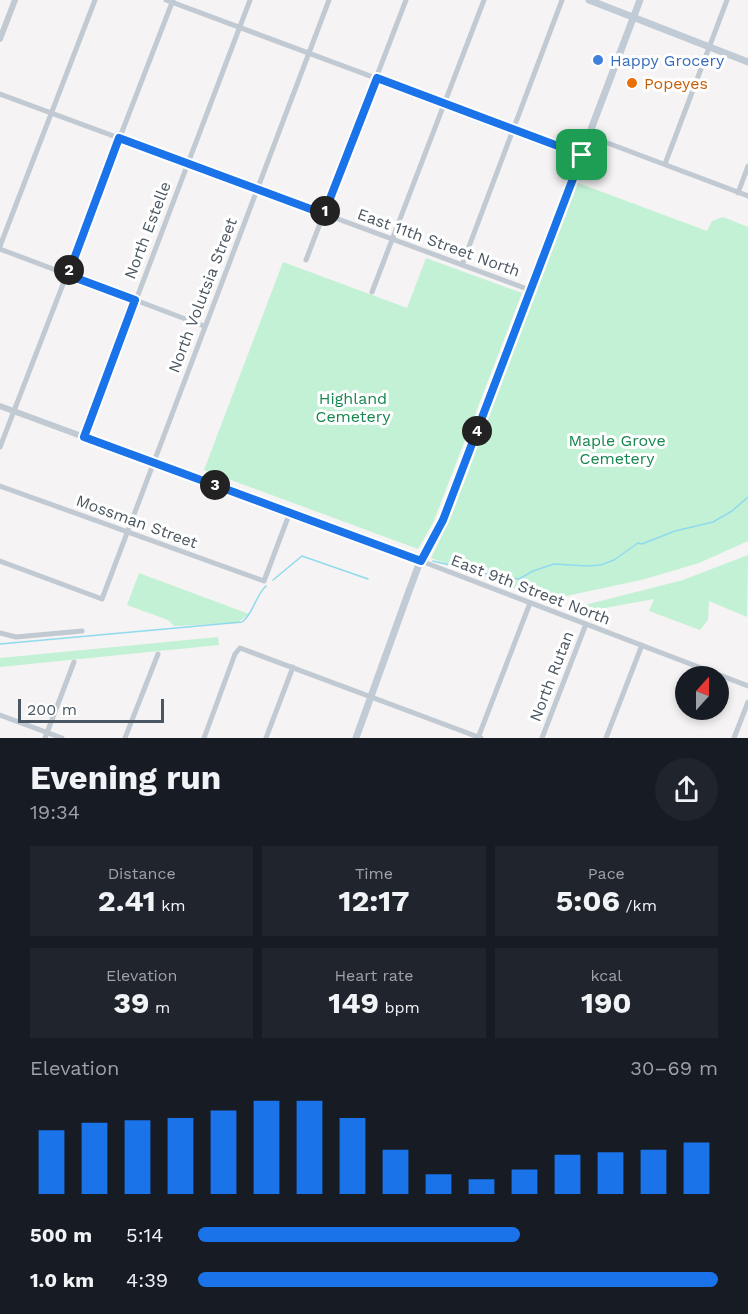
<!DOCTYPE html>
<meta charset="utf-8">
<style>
:root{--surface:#171b24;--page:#20242c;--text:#f1f3f6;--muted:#9ea1a6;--accent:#1a73e8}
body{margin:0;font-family:"Work Sans",sans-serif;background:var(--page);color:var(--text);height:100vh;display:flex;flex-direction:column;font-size:22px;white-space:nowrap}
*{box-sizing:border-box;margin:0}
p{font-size:20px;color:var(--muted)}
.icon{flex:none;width:33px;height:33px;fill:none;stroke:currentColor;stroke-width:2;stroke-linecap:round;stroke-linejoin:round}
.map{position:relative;height:738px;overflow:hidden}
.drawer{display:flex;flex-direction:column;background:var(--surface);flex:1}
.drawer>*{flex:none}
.needle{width:39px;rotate:21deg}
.buttons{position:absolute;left:675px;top:666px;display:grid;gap:12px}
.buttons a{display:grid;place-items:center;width:54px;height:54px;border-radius:50%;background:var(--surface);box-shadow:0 3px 9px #0003;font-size:30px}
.scale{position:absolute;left:18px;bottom:15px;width:146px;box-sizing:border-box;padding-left:6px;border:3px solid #4a5661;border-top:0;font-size:16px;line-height:21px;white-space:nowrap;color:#4a5661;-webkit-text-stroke:4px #fff;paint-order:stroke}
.pin{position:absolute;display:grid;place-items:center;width:51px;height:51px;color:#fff;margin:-26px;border-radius:12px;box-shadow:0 3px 9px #0006}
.km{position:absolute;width:30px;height:30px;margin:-15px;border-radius:50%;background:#222;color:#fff;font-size:16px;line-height:30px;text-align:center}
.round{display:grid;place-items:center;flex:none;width:63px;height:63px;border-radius:32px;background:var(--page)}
.overview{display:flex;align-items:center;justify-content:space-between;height:102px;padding:0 30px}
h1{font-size:33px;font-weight:700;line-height:45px}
.figures{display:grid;grid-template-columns:repeat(3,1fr);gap:9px;height:102px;padding:6px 30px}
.figures div{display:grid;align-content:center;border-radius:0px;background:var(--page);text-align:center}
.figures b{font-size:30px;font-weight:700}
.figures small{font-size:16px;font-weight:400}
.figures p{font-size:16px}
.chart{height:168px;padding:12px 30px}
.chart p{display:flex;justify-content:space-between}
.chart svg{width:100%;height:108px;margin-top:6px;stroke:var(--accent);stroke-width:6}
ul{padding:0 30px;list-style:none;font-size:20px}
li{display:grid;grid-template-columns:96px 72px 1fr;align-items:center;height:45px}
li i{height:15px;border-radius:8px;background:var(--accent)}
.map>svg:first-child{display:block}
.green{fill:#c3f1d5}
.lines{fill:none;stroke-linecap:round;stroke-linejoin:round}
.stream{stroke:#90daee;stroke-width:1.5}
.minor{stroke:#c1cad2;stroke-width:5}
.tertiary{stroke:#c1cad2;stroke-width:6}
.secondary{stroke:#c1cbd6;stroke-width:7}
.route-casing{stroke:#fff;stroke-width:12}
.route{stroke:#1a73e8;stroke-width:8}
.shop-dot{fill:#3f7fe0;stroke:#fff;stroke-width:2}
.food-dot{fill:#e8710a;stroke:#fff;stroke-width:2}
.labels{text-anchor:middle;stroke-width:6;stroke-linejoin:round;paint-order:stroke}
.shop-label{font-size:16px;fill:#366cbe;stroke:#fff;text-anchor:start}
.food-label{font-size:16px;fill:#c56008;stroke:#fff;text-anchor:start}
.street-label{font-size:16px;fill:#4a5661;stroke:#fff}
.park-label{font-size:16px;fill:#17864f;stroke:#fff}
</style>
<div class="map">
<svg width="748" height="738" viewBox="0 0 748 738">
<rect width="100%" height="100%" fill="#f5f3f3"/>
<path class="green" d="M578 183 707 231 712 221 723 217 748 227V541L699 563 645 579 548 600 431 558 451 517Z
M426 258 522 293 433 523 418 549 204 470 283 262 407 308Z
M748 555 747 617 709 601 708 620 700 630 649 611 654 599 588 611 585 605 683 580Z
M139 573 249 614 237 623 174 626 168 620 127 605Z
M218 637 219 645 0 667V658Z"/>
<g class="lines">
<path class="stream" d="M433 561 496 576 519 579 533 571 554 564 587 566 601 565 614 560 638 543 642 544 675 531 713 522 732 511 748 497
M273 580 302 556 368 579
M0 644 242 622C254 613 255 596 266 586"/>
<path class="minor" d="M166 0 582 155
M0 94 530 290
M589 136 748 196
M665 164 727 0
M738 193 748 166
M0 246 95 0
M0 249 204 326
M306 260 406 0
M462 265 562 0
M372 292 484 0
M84 437 250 0
M0 447 173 0
M0 486 264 581 290 512
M0 561 102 599 329 0
M421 561 748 686
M0 633 16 637 82 631
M0 715 62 738
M45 738 74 662
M125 738 158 654
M204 738 235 654 240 648 481 738
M266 738 293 667
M478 738 530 603
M542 738 586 624
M606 738 642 645
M734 738 748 702"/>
<path class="tertiary" d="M0 39 15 0
M0 406 421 561"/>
<path class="secondary" d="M589 0 748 62
M356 738 409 591 418 567 443 520 640 0"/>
</g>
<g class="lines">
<defs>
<path id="route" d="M377 78 582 155 443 520 421 561 84 437 135 300 68 275 119 138 324 214Z"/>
</defs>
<use href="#route" class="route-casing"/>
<use href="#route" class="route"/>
</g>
<circle class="shop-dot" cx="598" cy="60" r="6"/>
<circle class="food-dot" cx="632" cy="83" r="6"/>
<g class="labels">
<g class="shop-label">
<text x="610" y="66">Happy Grocery</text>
</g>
<g class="food-label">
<text x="644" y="89">Popeyes</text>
</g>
<g class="street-label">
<text transform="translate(147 230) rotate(-69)" y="6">North Estelle</text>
<text transform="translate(439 242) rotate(20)" y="6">East 11th Street North</text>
<text transform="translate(202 295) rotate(-69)" y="6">North Volutsia Street</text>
<text transform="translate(137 521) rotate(20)" y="6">Mossman Street</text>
<text transform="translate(531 589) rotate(21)" y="6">East 9th Street North</text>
<text transform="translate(551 676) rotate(-69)" y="6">North Rutan</text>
</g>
<g class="park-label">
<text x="353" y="404">Highland<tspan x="353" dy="18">Cemetery</tspan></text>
<text x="617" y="446">Maple Grove<tspan x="617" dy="18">Cemetery</tspan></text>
</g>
</g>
</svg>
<div class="buttons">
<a><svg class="needle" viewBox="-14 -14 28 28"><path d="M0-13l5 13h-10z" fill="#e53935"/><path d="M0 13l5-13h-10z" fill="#9ea1a6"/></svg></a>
</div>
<div class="scale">200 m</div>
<div class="pin" style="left:582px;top:155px;background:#1e9e55"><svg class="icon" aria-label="arrive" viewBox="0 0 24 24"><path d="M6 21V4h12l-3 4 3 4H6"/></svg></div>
<b class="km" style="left:325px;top:211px">1</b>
<b class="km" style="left:69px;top:270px">2</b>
<b class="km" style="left:215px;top:485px">3</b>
<b class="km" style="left:477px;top:431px">4</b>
</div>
<section class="drawer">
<div class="overview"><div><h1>Evening run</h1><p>19:34</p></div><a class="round"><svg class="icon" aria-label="share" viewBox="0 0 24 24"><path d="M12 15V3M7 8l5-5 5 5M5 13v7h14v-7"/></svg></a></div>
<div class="figures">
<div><p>Distance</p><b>2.41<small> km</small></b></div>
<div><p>Time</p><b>12:17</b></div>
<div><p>Pace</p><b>5:06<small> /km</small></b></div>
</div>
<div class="figures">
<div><p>Elevation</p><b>39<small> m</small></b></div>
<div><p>Heart rate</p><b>149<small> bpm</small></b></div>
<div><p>kcal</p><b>190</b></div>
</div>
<div class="chart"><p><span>Elevation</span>30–69 m</p>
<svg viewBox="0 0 160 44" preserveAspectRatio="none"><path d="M5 44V18M15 44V15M25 44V14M35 44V13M45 44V10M55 44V6M65 44V6M75 44V13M85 44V26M95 44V36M105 44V38M115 44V34M125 44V28M135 44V27M145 44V26M155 44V23"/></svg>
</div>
<ul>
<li><b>500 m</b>5:14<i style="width:62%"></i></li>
<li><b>1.0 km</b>4:39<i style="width:100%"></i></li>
</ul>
</section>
